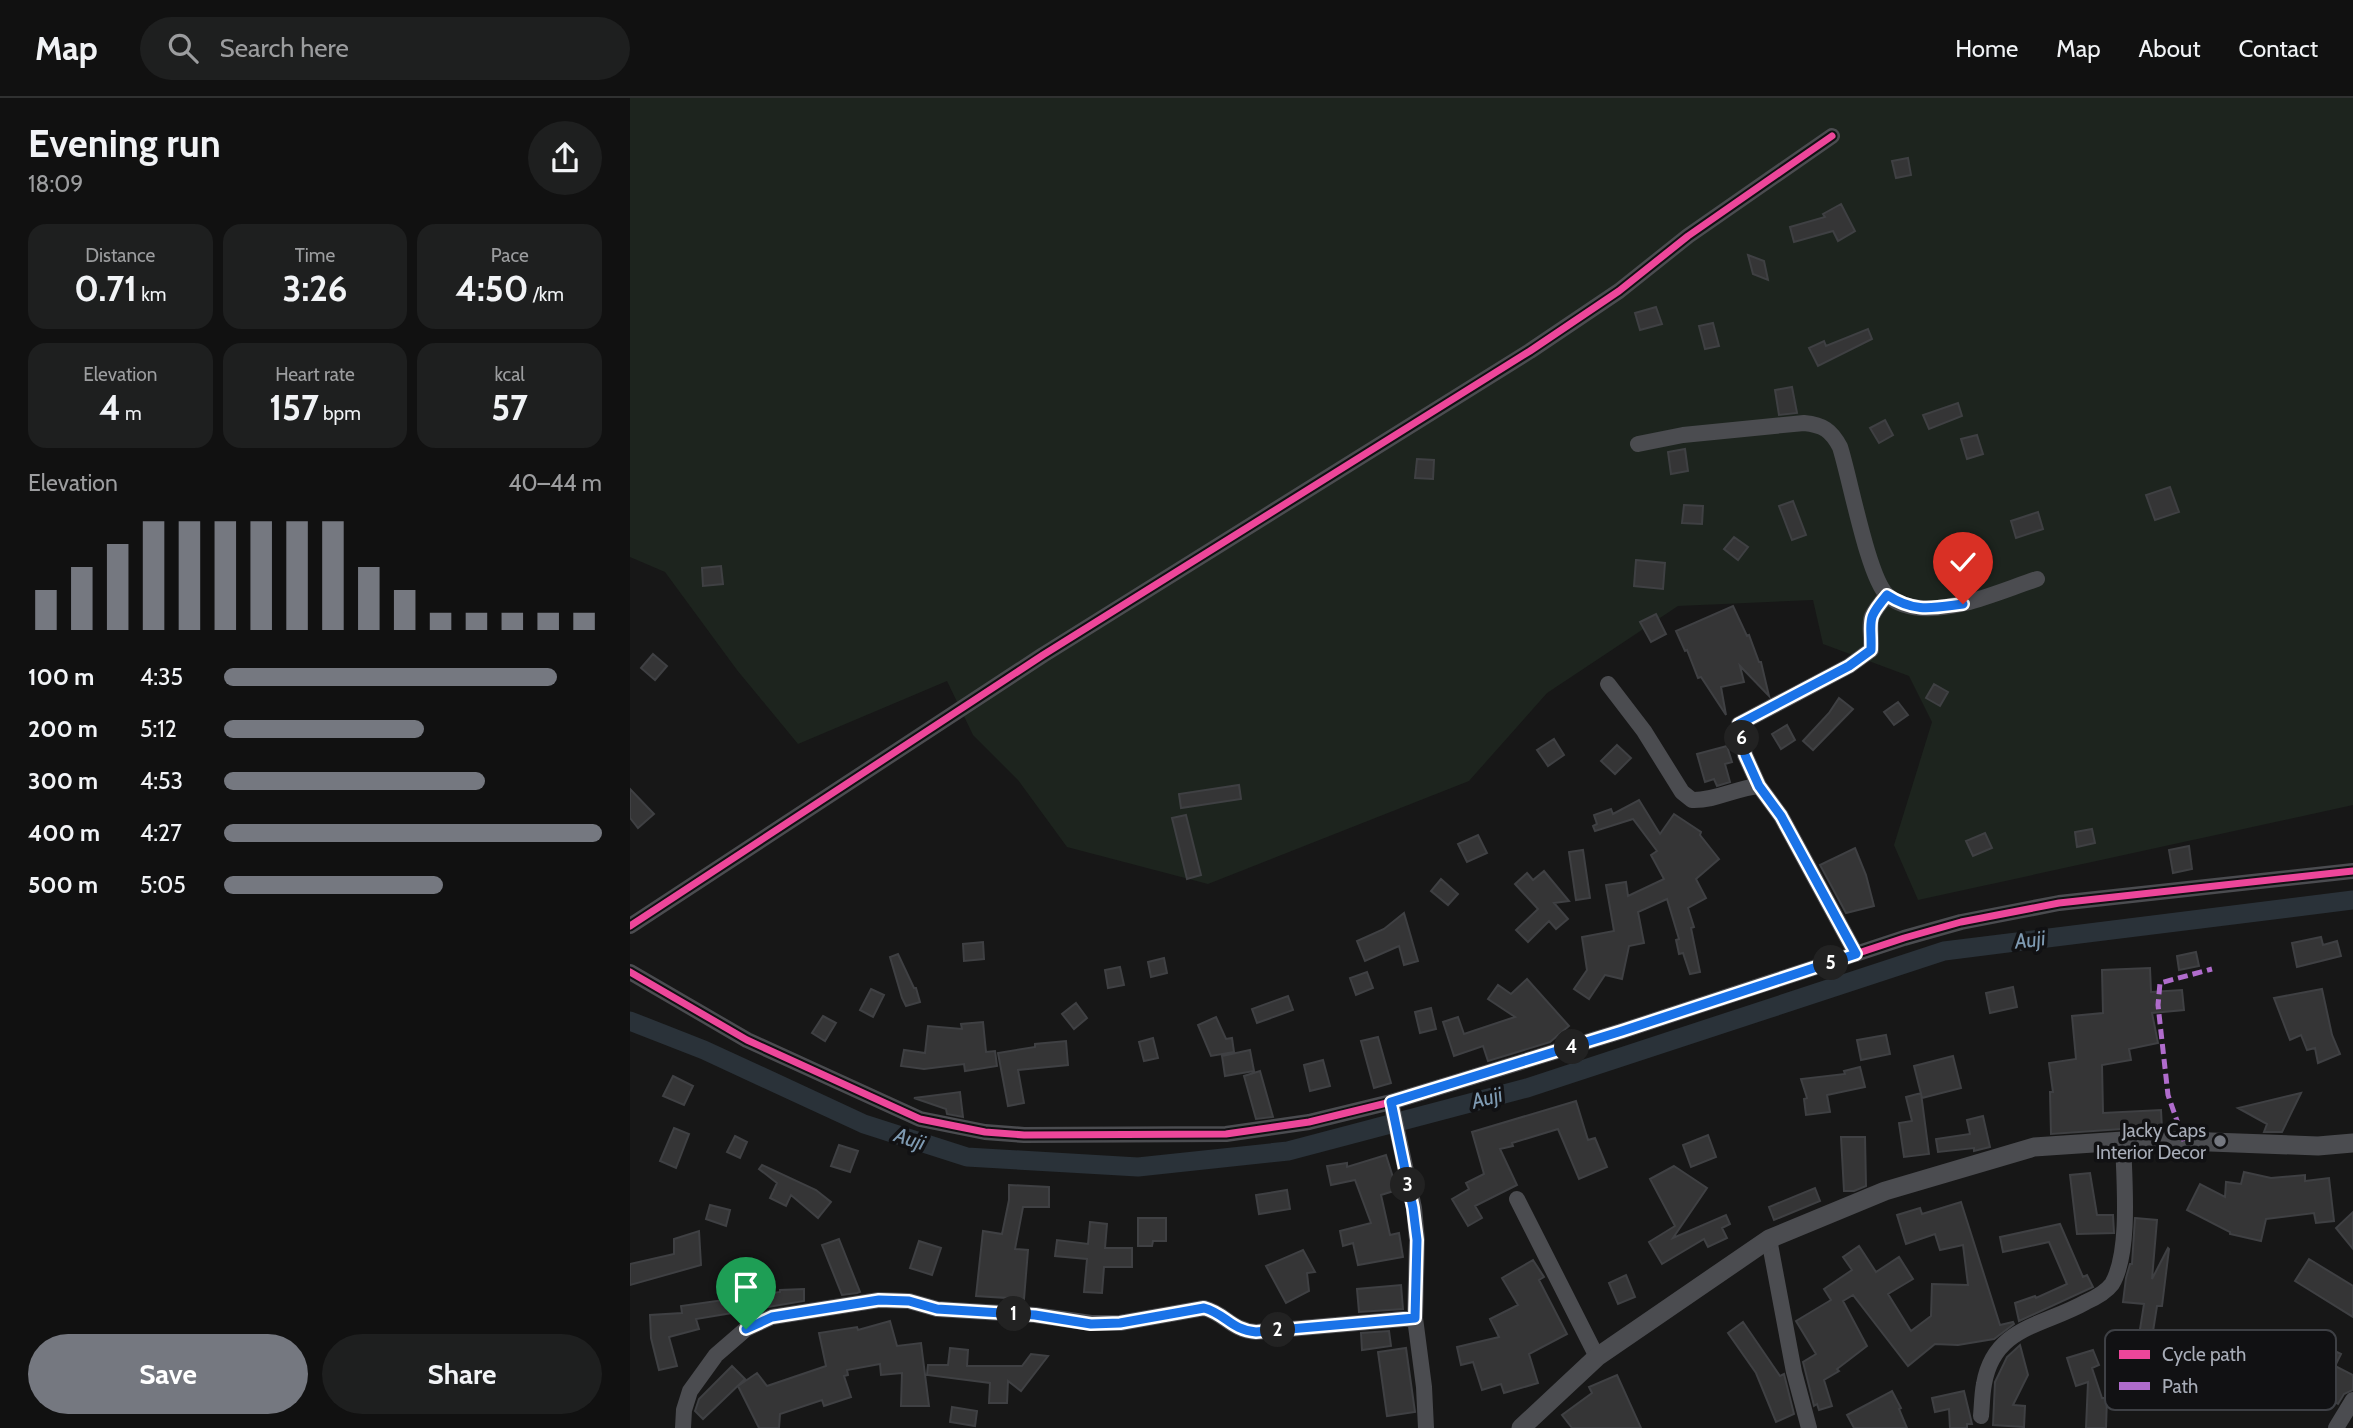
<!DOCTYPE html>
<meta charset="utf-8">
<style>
:root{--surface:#111;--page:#1e1f1f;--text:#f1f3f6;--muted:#9c9d9f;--line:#303131;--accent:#757880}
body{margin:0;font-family:Cabin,sans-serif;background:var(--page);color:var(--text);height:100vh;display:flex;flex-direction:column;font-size:26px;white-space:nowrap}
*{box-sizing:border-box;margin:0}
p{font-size:23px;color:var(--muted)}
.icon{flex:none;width:38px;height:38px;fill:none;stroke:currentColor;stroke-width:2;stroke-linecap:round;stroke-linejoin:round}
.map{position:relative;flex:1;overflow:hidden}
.sheet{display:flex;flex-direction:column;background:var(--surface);width:630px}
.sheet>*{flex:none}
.pin{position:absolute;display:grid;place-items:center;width:60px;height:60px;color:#fff;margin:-72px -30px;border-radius:50% 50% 50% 0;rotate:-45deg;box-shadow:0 0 7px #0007}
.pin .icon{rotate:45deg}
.km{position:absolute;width:35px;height:35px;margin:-18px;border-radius:50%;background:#222;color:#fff;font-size:19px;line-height:35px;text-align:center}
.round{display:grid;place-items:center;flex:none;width:74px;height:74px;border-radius:37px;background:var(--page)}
.headline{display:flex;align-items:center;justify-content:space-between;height:119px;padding:0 28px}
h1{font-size:38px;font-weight:700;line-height:52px}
.figures{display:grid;grid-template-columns:repeat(3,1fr);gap:10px;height:119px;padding:7px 28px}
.figures div{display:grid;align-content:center;border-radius:18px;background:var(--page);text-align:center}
.figures b{font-size:35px;font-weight:700}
.figures small{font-size:19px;font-weight:400}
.figures p{font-size:19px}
.chart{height:196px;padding:14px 28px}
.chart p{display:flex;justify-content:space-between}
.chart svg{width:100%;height:126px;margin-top:7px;stroke:var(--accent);stroke-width:6}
.cta{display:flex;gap:14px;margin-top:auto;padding:14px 28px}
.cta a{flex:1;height:80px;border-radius:42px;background:var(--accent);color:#fff;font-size:28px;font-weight:700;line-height:80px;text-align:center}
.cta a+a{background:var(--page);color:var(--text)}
ul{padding:0 28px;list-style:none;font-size:23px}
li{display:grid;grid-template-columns:112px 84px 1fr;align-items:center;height:52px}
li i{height:18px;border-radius:9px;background:var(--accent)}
header{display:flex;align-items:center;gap:42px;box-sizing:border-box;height:98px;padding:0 35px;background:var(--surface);border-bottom:2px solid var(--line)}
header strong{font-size:33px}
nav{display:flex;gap:38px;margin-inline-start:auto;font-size:24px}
.search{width:490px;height:63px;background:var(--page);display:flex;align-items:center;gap:18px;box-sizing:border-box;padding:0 24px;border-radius:38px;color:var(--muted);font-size:26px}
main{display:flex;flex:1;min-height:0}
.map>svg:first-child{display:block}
.green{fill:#1d241e}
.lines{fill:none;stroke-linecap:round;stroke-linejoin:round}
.canal{stroke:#2a3239;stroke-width:19}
.building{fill:#353536;stroke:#3f4043;stroke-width:2}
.minor{stroke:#4b4c50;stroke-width:16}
.tertiary{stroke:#4b4c50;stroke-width:19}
.quiet{stroke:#b06ccc;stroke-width:5;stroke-dasharray:10 5;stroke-linecap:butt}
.cycleway-casing{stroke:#111113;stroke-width:11}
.cycleway{stroke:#ed469a;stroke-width:7}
.route-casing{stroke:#fff;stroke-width:14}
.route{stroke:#1a73e8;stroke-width:9}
.poi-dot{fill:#757880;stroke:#111113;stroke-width:2.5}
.labels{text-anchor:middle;stroke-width:7;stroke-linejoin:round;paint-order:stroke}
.poi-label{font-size:19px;fill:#a8adb8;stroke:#111113;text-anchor:end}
.water-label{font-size:21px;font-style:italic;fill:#7f9bb3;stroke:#111113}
.key{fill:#111113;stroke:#3e4045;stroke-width:2}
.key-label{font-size:19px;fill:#a8adb8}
</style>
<header>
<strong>Map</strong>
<div class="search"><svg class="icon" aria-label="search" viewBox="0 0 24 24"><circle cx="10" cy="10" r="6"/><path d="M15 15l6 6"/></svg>Search here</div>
<nav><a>Home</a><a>Map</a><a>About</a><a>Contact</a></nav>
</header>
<main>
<section class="sheet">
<div class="headline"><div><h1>Evening run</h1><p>18:09</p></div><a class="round"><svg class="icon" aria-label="share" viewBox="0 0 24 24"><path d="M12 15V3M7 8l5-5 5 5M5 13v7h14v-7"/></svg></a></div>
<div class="figures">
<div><p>Distance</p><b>0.71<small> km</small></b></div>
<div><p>Time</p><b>3:26</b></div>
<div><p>Pace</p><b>4:50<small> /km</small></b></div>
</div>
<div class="figures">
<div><p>Elevation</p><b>4<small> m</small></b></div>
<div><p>Heart rate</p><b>157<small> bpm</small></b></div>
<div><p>kcal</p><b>57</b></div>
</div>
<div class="chart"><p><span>Elevation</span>40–44 m</p>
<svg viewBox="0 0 160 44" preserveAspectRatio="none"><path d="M5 44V30M15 44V22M25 44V14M35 44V6M45 44V6M55 44V6M65 44V6M75 44V6M85 44V6M95 44V22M105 44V30M115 44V38M125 44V38M135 44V38M145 44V38M155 44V38"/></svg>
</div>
<ul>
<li><b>100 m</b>4:35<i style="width:88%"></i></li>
<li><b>200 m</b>5:12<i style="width:53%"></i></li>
<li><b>300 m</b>4:53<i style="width:69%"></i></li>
<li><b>400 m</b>4:27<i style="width:100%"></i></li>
<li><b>500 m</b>5:05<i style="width:58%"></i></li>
</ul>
<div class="cta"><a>Save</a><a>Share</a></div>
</section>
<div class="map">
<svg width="1723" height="1330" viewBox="0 0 1723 1330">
<rect width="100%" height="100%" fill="#171717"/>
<path class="green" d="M0 0H1723V707L1288 802 1264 747 1302 624 1279 578 1193 546 1183 502 1048 508 917 595 839 683 578 786 437 749 388 682 343 637 317 583 168 646 107 572 35 474 0 459Z"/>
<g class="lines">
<path class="canal" d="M0 923 74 952 234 1026 337 1059 508 1069 658 1053 897 990 1314 853 1723 802"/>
</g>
<path class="building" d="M1278 60 1281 77 1266 80 1262 63Z
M1211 106 1225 133 1208 143 1203 133 1164 144 1160 129 1195 119 1193 116Z
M1118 157 1134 163 1138 182 1123 176Z
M1026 209 1032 226 1010 232 1005 215Z
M1083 225 1089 248 1075 251 1069 228Z
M1238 231 1242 241 1188 268 1179 250 1194 243 1196 248Z
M1162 289 1167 315 1149 317 1145 292Z
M1328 305 1332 318 1299 331 1293 317Z
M1255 322 1263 337 1249 345 1240 330Z
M1347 337 1353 356 1337 361 1331 341Z
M1055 351 1058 373 1041 376 1038 354Z
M787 361 804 362 803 381 785 380Z
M1540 389 1549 414 1525 422 1516 397Z
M1163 403 1176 437 1162 442 1149 408Z
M1054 407 1073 408 1072 426 1052 425Z
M1408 414 1413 431 1386 440 1381 423Z
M1104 439 1118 449 1108 462 1094 451Z
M1006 462 1035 465 1033 491 1004 488Z
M91 468 93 486 73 488 72 470Z
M1103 508 1117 538 1119 537 1129 564H1131L1139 598 1110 568 1114 584 1091 589 1096 617 1071 579 1068 580 1057 552 1055 553 1046 533Z
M1026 516 1036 536 1021 544 1010 524Z
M23 556 37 568 25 582 11 570Z
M1304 586 1318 594 1310 608 1296 600Z
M1209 600 1223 611 1183 652 1173 643 1199 615Z
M1268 604 1278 617 1264 627 1254 614Z
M1157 627 1165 642 1151 651 1142 636Z
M924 641 934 657 918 668 907 652Z
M987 647 1001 660 985 676 971 663Z
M1097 648 1102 664 1095 666 1100 684 1087 688 1084 681 1075 684 1067 656Z
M609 687 611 701 551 710 549 696Z
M0 691 24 716 8 730 0 720Z
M1009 702 1030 736 1044 716 1071 734 1070 737 1089 761 1066 781 1076 800 1058 810 1064 829 1061 830 1070 874 1060 876 1053 855 1049 856 1046 842 1049 841 1037 801 1008 814 1014 845 999 848 992 881 975 877 959 901 944 891 957 872 952 839 984 833 976 787 996 784 998 798 1034 781 1021 757 1027 753 1003 721 965 733 963 728 967 726 964 717 981 711 983 716Z
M556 717 571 777 557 781 542 720Z
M1462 731 1465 745 1447 749 1445 734Z
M1355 735 1362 750 1343 758 1336 743Z
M848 737 857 755 837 764 828 746Z
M1559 748 1562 771 1543 775 1539 752Z
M1225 750 1236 777 1244 808 1216 815 1190 767Z
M953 752 960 800 946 802 939 754Z
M914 773 939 803 924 805 938 821 926 831 919 823 898 844 886 832 908 811 885 786 897 775 903 782Z
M811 781 828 796 818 807 801 793Z
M774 815 788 863 774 867 769 848 735 863 727 843 754 831Z
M1691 839 1693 847 1707 843 1711 858 1667 869 1662 845Z
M353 844 354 861 334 863 333 846Z
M1566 854 1569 868 1549 872 1547 858Z
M268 856 284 890H286L290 904 276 908 272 900 260 859Z
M534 860 537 875 521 879 518 864Z
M490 869 494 887 478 890 475 872Z
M1520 870 1521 894 1552 892 1554 912 1522 915 1528 945 1499 951 1501 962 1472 967 1473 1015 1531 1012 1532 1031H1492L1421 1036 1420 994H1423L1419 965 1446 961 1442 918 1473 915 1472 872Z
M737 874 743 890 726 897 720 880Z
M897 881 939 928 920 944 858 963 853 948 824 958 813 924 828 919 834 936 885 919 858 901 868 887 881 896Z
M1383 889 1387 909 1360 915 1356 895Z
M241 891 254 897 243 919 230 912Z
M1692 891 1702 937 1710 956 1688 965 1685 950 1677 952 1671 937 1660 942 1644 900Z
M658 898 663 912 627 925 622 911Z
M446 905 457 920 444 931 432 916Z
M801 910 806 931 790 935 785 914Z
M193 918 206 925 195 943 182 935Z
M586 919 596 941 602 940 604 954 581 958 568 927Z
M353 924 356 954 365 953 367 968 335 973 334 966 294 971 271 968 274 952 295 955 298 928 332 931 331 926Z
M1256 937 1260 956 1231 962 1227 942Z
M748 939 761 985 744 990 731 943Z
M523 940 528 960 514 963 509 944Z
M436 943 438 967 388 972 394 1005 378 1008 368 955 405 949V946Z
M620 952 624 973 595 978 592 958Z
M1323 958 1331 990 1292 1000 1284 968Z
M693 962 700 988 680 993 674 967Z
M1230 969 1235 989 1197 997 1200 1014 1176 1017 1174 1001 1177 1000 1171 981 1215 976 1214 973Z
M630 973 643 1019 626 1021 614 978Z
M43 978 63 988 54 1007 33 998Z
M330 994 333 1019 317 1016 316 1011 284 1000Z
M1291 995 1299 1056 1274 1059 1269 1025 1282 1023 1276 999Z
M1671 995 1652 1034H1634L1637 1026 1608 1010Z
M946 1003 958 1042 965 1040 977 1069 949 1081 928 1031 882 1045 883 1048 870 1051 887 1087 845 1108 852 1120 838 1128 822 1101 839 1091 836 1085 854 1076 842 1034Z
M1353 1018 1360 1049 1344 1053V1050L1308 1054 1306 1041 1340 1036 1337 1022Z
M44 1030 59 1036 46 1070 30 1063Z
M1078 1037 1086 1059 1061 1069 1053 1047Z
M105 1038 117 1044 110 1060 97 1054Z
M1211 1039H1235L1236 1088 1224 1093H1214Z
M209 1047 228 1053 220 1074 201 1068Z
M756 1057 767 1092 751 1097 760 1137 769 1135 773 1159 728 1167 723 1145 713 1148 710 1133 741 1125 725 1082 701 1087 697 1068 717 1065V1069Z
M132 1067 186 1092 201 1104 188 1120 161 1097 156 1108 140 1100 147 1085 129 1071Z
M1044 1068 1077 1090 1043 1140 1096 1117 1100 1126 1092 1130 1097 1140 1078 1149 1074 1141 1032 1166 1019 1144 1045 1128 1020 1081Z
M1614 1074 1641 1080 1675 1077V1083L1699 1080 1704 1123 1686 1125 1684 1115 1636 1121 1631 1143 1600 1136V1134L1557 1112 1570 1086 1595 1099 1596 1084 1611 1086Z
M1460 1075 1467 1117H1483L1484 1135 1447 1136 1440 1077Z
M379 1087 419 1089V1109H393L385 1151 398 1152 394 1201 346 1198 353 1133 372 1136 379 1102Z
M1185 1090 1190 1103 1144 1122 1139 1109Z
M657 1092 660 1111 629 1116 626 1097Z
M1331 1104 1370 1227 1383 1224 1384 1226 1364 1241 1328 1247 1305 1246 1278 1268 1223 1197 1213 1203 1237 1248 1207 1271 1209 1273 1194 1282 1202 1308 1189 1312 1187 1306 1184 1308 1173 1264 1186 1256 1166 1223 1201 1202 1194 1191 1222 1172 1213 1159 1229 1148 1246 1174 1269 1159 1283 1181 1258 1196 1281 1233 1301 1218 1302 1186 1338 1187 1333 1147 1310 1152 1305 1136 1276 1146 1267 1117 1290 1110 1292 1116Z
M80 1107 100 1112 96 1128 76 1121Z
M1723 1114V1151L1706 1130Z
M508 1120H536V1143H523L522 1148H508Z
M1505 1120 1527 1122 1522 1181 1538 1150 1539 1151 1532 1208H1527L1521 1246 1508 1244 1514 1206 1493 1204 1496 1180 1500 1166H1502Z
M460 1124 477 1126 475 1150H502V1169H474L472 1195 454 1194 457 1161 425 1158 427 1142 458 1146Z
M1430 1126 1453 1179 1457 1177 1463 1189 1389 1223 1385 1205 1405 1198 1406 1200 1437 1186 1419 1144 1373 1154 1370 1139Z
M69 1133 71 1167 0 1187V1166L44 1156V1141Z
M209 1141 230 1194 227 1195 212 1197 192 1147Z
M289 1143 311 1150 302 1177 280 1170Z
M673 1152 685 1174 677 1175 679 1193 656 1205 636 1168Z
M1679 1161 1723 1188V1219L1665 1183Z
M903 1162 914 1179 909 1182 937 1236 899 1256 908 1285 874 1295 871 1286 852 1292 843 1264 831 1267 827 1249 869 1239 860 1221 888 1207 872 1180Z
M996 1177 1005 1199 988 1206 979 1185Z
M771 1187 773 1211 729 1214 727 1191Z
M174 1191V1203L66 1221 69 1231 39 1239 47 1268 29 1272 21 1240 20 1217 52 1215 51 1208 150 1194V1192Z
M260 1223 267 1248 291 1245 299 1308H271L272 1275 251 1277 250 1266 217 1272 218 1277 214 1278 221 1299 194 1308 192 1302 150 1316 149 1330H129L108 1288 127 1275 137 1288 196 1268 189 1235 227 1229 228 1232Z
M1113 1224 1150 1278 1154 1276 1164 1316 1146 1324 1126 1275 1098 1235Z
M759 1233 761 1248 732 1252 731 1235Z
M1673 1244 1692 1253 1695 1248 1711 1256 1705 1268 1723 1277V1292L1714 1296 1708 1306 1680 1290 1667 1307 1654 1298 1671 1274 1661 1269Z
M1390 1247 1398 1277 1383 1307 1395 1308 1394 1329 1363 1327 1365 1284 1377 1259Z
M320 1250 338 1252 337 1268H392L401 1256 418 1258 391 1293 378 1283 377 1305H359L360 1285 297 1277 298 1267H318Z
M776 1250 785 1314 757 1318 748 1254Z
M1463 1252 1469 1267 1462 1270 1472 1300H1477L1476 1330H1456L1458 1284 1446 1288 1437 1260Z
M102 1268 115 1281 73 1321 65 1313 69 1301Z
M987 1277 1011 1330H942L932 1317 962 1295 959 1289Z
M1262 1293 1271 1310 1269 1311 1277 1330H1224L1217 1317Z
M1334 1293 1342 1326H1337V1330H1320L1319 1311 1305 1314 1302 1300Z
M322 1309 347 1313 345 1328 320 1324Z"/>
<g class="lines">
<path class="minor" d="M1008 346 1053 337 1174 325C1193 327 1201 332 1210 349 1220 380 1238 479 1257 497 1277 515 1311 511 1335 505 1359 499 1383 489 1407 481
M978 586 1014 633 1052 694 1062 702C1085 703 1106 690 1129 688
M0 828 413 557 900 253 989 193 1058 138 1202 38
M1226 856 1151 718 1129 688 1115 657 1109 626 1219 568 1241 552C1242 519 1234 525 1257 497
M0 874 117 942 290 1021 355 1034 394 1037 596 1036 679 1024 761 1004 992 933 1274 840 1331 824 1429 805 1723 773
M761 1004 784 1110 787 1142 785 1220 794 1289 796 1330
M887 1101 967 1259
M1139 1141 1164 1274 1179 1330
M1351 1318C1352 1307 1352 1296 1354 1286 1364 1228 1414 1228 1456 1204 1465 1200 1476 1194 1482 1186 1501 1154 1494 1080 1493 1043
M53 1330 54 1312 60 1293 86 1257 116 1231 142 1219 249 1202 279 1203 307 1211 405 1217 461 1225H490L574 1210C596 1216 601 1232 626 1234L785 1220
M1706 1330 1723 1302"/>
<path class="tertiary" d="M891 1330 967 1259 1139 1141 1255 1093 1404 1049 1493 1043H1554L1688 1048 1723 1045"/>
<path class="quiet" d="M1554 1043 1538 997 1528 907 1530 885 1582 871"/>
<defs>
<path id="cycleway" d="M0 828 413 557 900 253 989 193 1058 138 1202 38
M0 874 117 942 290 1021 355 1034 394 1037 596 1036 679 1024 761 1004 992 933 1274 840 1331 824 1429 805 1723 773"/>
</defs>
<use href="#cycleway" class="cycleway-casing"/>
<use href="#cycleway" class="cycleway"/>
</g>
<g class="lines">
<defs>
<path id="route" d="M116 1231 142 1219 249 1202 279 1203 307 1211 405 1217 461 1226 490 1225 574 1210C596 1216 601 1232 626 1234L785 1220 787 1142 783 1110 761 1004 992 933 1226 856 1151 718 1129 688 1115 657 1109 626 1219 568 1241 552C1242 521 1235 523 1257 497 1285 515 1302 510 1333 506"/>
</defs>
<use href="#route" class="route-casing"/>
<use href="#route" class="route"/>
</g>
<circle class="poi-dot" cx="1590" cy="1043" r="7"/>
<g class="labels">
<g class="poi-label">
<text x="1576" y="1039">Jacky Caps<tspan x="1576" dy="22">Interior Decor</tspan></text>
</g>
<g class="water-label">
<text transform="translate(1400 842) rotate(-7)" y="7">Auji</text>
<text transform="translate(857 1000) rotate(-15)" y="7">Auji</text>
<text transform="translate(280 1041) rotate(18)" y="7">Auji</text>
</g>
</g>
<rect x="1475" y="1232" width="231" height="80" rx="10" class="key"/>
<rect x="1489" y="1252" width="31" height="9" fill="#ed469a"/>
<rect x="1489" y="1284" width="31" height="8" fill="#b06ccc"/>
<g class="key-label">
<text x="1532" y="1263">Cycle path</text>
<text x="1532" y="1295">Path</text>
</g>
</svg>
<div class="pin" style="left:116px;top:1231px;background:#1e9e55"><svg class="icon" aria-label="arrive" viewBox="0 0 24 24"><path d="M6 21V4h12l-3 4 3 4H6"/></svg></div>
<div class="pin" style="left:1333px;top:506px;background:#d93025"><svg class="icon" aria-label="check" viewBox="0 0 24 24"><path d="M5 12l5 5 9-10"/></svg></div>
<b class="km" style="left:384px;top:1216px">1</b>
<b class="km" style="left:648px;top:1232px">2</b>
<b class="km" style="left:778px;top:1087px">3</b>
<b class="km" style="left:942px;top:949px">4</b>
<b class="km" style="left:1201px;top:865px">5</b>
<b class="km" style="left:1112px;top:640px">6</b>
</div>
</main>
